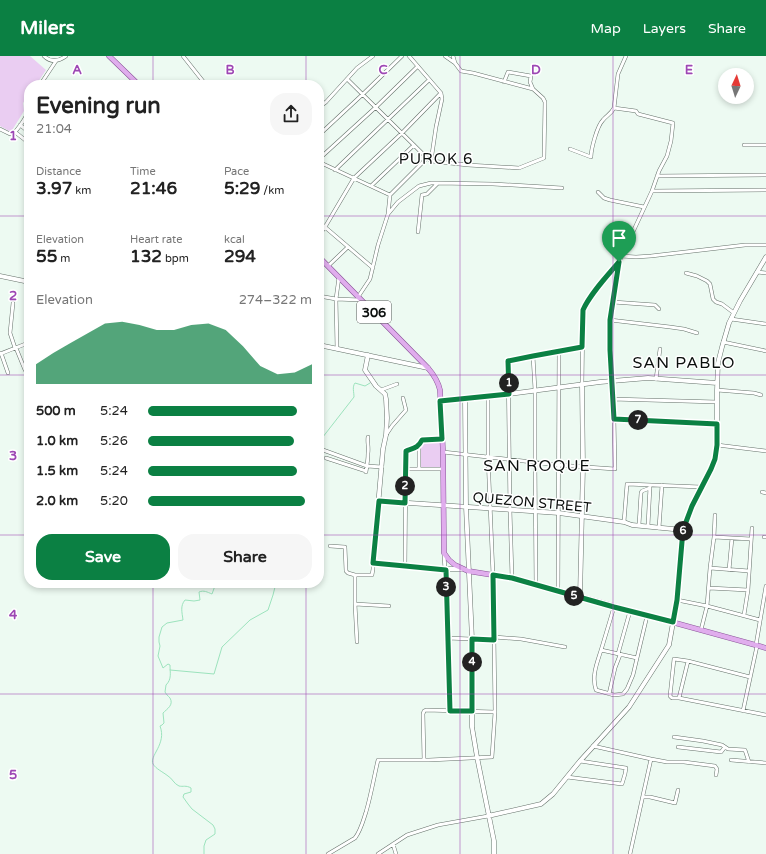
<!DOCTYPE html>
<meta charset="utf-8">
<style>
:root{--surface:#fff;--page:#f6f6f6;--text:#222;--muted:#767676;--accent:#0b8043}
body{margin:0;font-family:"Varela Round",sans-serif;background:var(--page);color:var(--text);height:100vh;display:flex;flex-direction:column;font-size:15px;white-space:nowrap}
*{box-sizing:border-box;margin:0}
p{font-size:13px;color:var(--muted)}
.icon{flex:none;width:22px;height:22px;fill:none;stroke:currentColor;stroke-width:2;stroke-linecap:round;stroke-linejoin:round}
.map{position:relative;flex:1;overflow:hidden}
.details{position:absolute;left:24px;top:24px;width:300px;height:508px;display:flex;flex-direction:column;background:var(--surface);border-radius:16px;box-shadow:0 2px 6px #0003}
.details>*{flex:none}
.needle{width:26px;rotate:4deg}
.fabs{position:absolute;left:718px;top:12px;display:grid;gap:8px}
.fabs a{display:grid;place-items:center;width:36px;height:36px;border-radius:50%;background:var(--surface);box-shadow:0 2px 6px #0003;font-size:20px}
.pin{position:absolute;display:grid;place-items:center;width:34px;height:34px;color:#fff;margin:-41px -17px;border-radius:50% 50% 50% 0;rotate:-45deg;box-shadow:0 0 4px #0007}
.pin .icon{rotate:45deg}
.km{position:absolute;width:20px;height:20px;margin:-10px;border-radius:50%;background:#222;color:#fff;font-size:11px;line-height:20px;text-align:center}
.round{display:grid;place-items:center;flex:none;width:42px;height:42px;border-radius:16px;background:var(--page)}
.headline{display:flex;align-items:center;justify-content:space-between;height:68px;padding:0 12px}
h1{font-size:22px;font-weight:800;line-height:30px}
.stats{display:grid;grid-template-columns:repeat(3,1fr);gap:6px;height:68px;padding:4px 12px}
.stats div{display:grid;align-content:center}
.stats b{font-size:17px;font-weight:800}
.stats small{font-size:11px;font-weight:400}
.stats p{font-size:11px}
.chart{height:112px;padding:8px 12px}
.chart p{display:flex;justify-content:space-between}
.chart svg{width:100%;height:72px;margin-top:4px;fill:var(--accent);opacity:.7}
.primary-button{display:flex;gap:8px;margin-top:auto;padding:8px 12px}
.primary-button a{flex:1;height:46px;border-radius:16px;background:var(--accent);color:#fff;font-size:16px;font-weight:800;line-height:46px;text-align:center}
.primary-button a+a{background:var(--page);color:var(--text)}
ul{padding:0 12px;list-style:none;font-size:13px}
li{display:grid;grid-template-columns:64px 48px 1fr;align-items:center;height:30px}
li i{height:10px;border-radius:5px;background:var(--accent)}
header{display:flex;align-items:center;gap:24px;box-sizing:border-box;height:56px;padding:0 20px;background:var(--accent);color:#fff}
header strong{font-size:19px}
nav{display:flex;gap:22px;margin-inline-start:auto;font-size:14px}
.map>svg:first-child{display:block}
.green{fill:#eacdf2}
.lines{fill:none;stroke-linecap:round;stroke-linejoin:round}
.stream{stroke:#9ce3bd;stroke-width:1}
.street-casing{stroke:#65716a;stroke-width:4}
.secondary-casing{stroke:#65716a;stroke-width:5}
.primary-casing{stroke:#885397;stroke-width:5.5}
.street{stroke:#fff;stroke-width:3}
.secondary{stroke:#fff;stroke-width:4}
.primary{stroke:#e0aded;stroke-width:4.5}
.route-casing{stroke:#fff;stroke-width:8}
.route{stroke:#0b8043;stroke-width:5}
.grid{fill:none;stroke:#9d47b4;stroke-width:1;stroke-opacity:0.55}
.labels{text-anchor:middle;stroke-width:3;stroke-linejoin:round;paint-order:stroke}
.shield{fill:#fff;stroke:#545756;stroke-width:1}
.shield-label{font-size:13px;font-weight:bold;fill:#0b0f0d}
.street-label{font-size:14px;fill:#0b0f0d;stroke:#fff}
.neighbourhood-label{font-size:15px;letter-spacing:1px;fill:#0b0f0d;stroke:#fff}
.quarter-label{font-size:16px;letter-spacing:1px;fill:#0b0f0d;stroke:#fff}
.grid-label{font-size:13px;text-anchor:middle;font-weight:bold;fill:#9d47b4;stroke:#fff;stroke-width:3;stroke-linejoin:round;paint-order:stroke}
</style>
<header>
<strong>Milers</strong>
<nav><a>Map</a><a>Layers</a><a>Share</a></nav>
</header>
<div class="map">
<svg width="766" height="798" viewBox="0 0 766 798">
<rect width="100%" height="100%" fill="#edfaf2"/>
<path class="green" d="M0 0H30L46 14 36 29H29V38L23 47 24 55 11 76 0 70Z
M423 386H440L441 413H421L420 390Z"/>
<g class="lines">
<path class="stream" d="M319 386 354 341C354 336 352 331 355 327L365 330 370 327
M170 614 214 618 222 591 250 564 268 554 273 539 276 527
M204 798V790L206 784 215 778V773L213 769 192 753 188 748 183 741 184 738 191 736V732C186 729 183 731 179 730 174 728 172 722 168 720 163 716 156 713 153 708 149 700 167 688 160 670L162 669 164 667 163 657C167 653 174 649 170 642 168 640 166 638 165 636L166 629C172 623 170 617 170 609L168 608 163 612 158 600 160 590 159 586V581L162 571 167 567 183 564C182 556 180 550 185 544L194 545 200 544 199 536C204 534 207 536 212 538L216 527"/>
<defs>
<path id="street" d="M44 0C51 7 59 5 66 0
M183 0 206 29
M409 0 441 37 442 43 436 71 431 105
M453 0 455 7
M347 23 427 102 431 105 468 109 519 112 544 102 545 46 543 42 533 33 473 17 461 15 455 7 445 0
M504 26 508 16 531 20 530 26 533 33
M40 29 56 5
M319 51 326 46 357 12 373 0
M614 52 618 18 626 0
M20 69 29 76
M0 73 10 78H13C18 73 26 62 28 56 29 52 28 49 29 46
M15 76 29 87
M319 79 363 38 402 0
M744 89H766
M570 93 591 101C591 93 597 70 603 64 607 59 611 58 614 52L636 55 638 58 642 59 673 67 671 85 667 100 659 115 652 135
M319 103 376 51 417 11
M319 106 390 139 427 102
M335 114 429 24
M657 120 766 119
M371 130 414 89
M598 136 604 142 610 144 644 151
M388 158 390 139
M319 166 373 212
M418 176 422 139 427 138 438 127
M319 179 325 171 354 122 402 77 441 37
M621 200 636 201 651 200 745 189H766
M328 210 348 191
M757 216 766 217
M686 217 697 220 707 225 710 228 713 243 716 246 722 248 734 257
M319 240 336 243 361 244
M358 241 370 223 378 189 388 158 398 146 419 130 431 127H438L493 128 562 132
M613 246 655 249 659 253
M13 247 10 277 15 292
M731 263 766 268
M610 264 670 271 684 273 697 277
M723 286 766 295
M27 288 26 277 29 249
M16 292 25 314
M337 293 336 243 339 221
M1 297 8 317
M0 298 28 287
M533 300 535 334V406L536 529
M656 323 660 293
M582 328 583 254C591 237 606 221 619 206
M381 334 397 328
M717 334 754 337 761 339
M612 343 717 346
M614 363 717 368
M386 379 392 370 406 354 403 342
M717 389 766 395
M323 394 367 410 382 411
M443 396 558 409 615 413 614 363 610 294V264L619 206 652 135 766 134
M326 402 366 415
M405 413H443
M419 413V389L422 384 443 383
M366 416C367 410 368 403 368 397 369 391 367 386 368 381
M762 436 766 437
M624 466 627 428 701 431
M639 469 641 437 642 435 650 432
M648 470 650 430
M659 472 662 429
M714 481 751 483
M764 481H766
M330 490 345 491 346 515 348 517 355 519V548L357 586
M444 499 445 514 450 655
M405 511 406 395 414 393 419 389
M710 512 749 515
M729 514 732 482
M355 519H372L373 513V507
M512 522 510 454 508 305 533 300 582 291
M709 532 748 534
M558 535 559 295
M677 544 707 550 760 564
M355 548 389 550
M614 551C610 564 606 578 602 591 598 605 591 619 596 634L614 639 623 638 627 633 633 619 647 560
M744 559 748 534 752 472
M701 574 707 550 710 512 714 481 715 459
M494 581 521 583 565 591
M448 582 494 584
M756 589 766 530
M601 594 637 602
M618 598 630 555
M688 605 679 642 766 659
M609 638 615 612 620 599
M679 642H672L670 640 674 603 688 605 750 621
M743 655 757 590
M674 681 703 685 722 689 728 693 745 694 749 706
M593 690 651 703 630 798
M678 691 721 696 725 691
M651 703 667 706H684L715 710 717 713 716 719
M424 704 423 658 424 655 426 654 495 656
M731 704 766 707
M567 721 622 728 625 718 626 712 580 705
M643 741H650L675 747 678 734
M393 788 396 798
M328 798 355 782C361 774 363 765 366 756 371 739 374 721 378 704H429L492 701 495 656 494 581 493 519 488 400V340
M378 798 407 779 438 769 488 760"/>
<path id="secondary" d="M0 220 29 226
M319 289 428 312
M368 299 365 314 376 330 385 338 386 343 387 362 386 379 383 393 373 507C402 510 432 514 461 513
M465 343 466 451 472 583V671L477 701 494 785V798
M440 345 509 338 600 326 648 322 717 327
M379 445 559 457 624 466 632 469 683 474
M580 541 583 411 582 328
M488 760 541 748 553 738 580 705 629 651 669 589 677 544 683 474 692 450 711 413 715 403 717 389V334L718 307 722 291 729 267 740 245 766 201"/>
<path id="primary" d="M109 0 139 29
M319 201 428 312C434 319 438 325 440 334L443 396 444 497 449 504 455 509 468 515 512 522 766 592"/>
</defs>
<use href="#street" class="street-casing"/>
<use href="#secondary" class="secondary-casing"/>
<use href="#primary" class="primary-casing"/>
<use href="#street" class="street"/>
<use href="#secondary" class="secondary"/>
<use href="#primary" class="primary"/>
</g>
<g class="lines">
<defs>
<path id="route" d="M619 206 610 264V294L614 363 717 368V389L715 403 711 413 692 450 683 474 677 544 673 566 614 551 512 522 493 519 494 584 472 583V655H450L446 514 405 510 373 507 379 445 405 447 406 395C414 392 418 392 422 384L442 383 440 345 509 338 508 305 533 300 582 291 583 254C590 238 607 220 619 206Z"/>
</defs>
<use href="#route" class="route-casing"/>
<use href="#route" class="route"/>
</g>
<path class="grid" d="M153 0V29M306 0V29M460 0V798M613 0V798M0 160H29M319 160H766M0 319H29M319 319H766M0 479H29M319 479H766M153 527V798M306 527V798M0 638H766"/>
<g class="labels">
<rect class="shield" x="357" y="245" width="34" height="22" rx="3"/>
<g class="shield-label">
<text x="374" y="261">306</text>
</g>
<g class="street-label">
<text transform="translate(532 446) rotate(5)" y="5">QUEZON STREET</text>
</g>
<g class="neighbourhood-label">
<text x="436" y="108">PUROK 6</text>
</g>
<g class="quarter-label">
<text x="684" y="312">SAN PABLO</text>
<text x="537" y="415">SAN ROQUE</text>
</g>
</g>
<g class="grid-label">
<text x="77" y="18">A</text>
<text x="230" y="18">B</text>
<text x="383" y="18">C</text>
<text x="536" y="18">D</text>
<text x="689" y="18">E</text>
<text x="13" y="84">1</text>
<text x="13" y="244">2</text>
<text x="13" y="404">3</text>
<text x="13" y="563">4</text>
<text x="13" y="723">5</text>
</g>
</svg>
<div class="fabs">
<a><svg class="needle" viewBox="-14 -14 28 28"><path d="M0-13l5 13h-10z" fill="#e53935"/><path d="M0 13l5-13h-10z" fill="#767676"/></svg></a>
</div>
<div class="pin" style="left:619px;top:206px;background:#1e9e55"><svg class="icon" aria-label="arrive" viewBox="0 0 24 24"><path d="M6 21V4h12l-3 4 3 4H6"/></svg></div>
<b class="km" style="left:509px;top:327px">1</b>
<b class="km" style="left:405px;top:430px">2</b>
<b class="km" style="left:446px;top:531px">3</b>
<b class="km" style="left:472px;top:606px">4</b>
<b class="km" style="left:574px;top:540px">5</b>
<b class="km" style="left:683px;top:475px">6</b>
<b class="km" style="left:638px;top:364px">7</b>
<section class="details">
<div class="headline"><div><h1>Evening run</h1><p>21:04</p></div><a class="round"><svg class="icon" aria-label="share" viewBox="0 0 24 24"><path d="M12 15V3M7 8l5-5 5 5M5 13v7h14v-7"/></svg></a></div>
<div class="stats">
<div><p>Distance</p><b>3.97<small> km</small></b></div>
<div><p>Time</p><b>21:46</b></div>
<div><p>Pace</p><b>5:29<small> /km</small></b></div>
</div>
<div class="stats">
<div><p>Elevation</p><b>55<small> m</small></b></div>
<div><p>Heart rate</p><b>132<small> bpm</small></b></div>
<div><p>kcal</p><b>294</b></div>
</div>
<div class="chart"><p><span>Elevation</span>274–322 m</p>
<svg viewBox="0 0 160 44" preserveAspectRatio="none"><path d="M0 44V32L10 25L20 19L30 13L40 7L50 6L60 8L70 11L80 11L90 8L100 7L110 11L120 21L130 33L140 38L150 37L160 32V44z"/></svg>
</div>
<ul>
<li><b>500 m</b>5:24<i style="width:91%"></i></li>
<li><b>1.0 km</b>5:26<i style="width:89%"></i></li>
<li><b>1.5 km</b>5:24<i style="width:91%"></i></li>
<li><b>2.0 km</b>5:20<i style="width:96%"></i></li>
</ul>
<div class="primary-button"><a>Save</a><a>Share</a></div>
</section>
</div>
